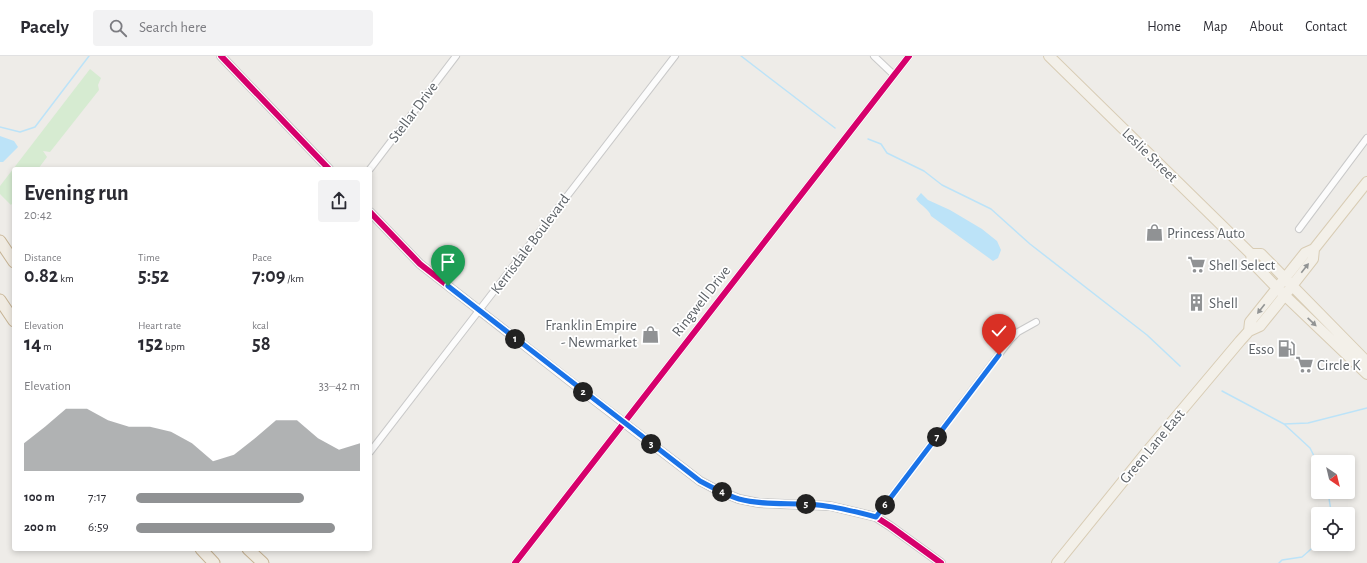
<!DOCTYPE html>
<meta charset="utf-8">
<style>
:root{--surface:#fff;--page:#f2f2f3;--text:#2b2b33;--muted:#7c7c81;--line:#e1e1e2;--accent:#909294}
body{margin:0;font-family:"Alegreya Sans",sans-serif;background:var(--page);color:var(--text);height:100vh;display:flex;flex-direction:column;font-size:15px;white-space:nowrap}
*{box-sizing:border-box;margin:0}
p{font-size:13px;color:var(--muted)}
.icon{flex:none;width:22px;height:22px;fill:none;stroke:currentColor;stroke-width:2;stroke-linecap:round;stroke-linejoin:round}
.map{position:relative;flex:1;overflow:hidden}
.sheet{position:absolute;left:12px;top:111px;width:360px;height:384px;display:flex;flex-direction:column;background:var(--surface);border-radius:4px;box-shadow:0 2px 6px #0003}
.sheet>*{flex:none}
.needle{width:26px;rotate:145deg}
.fabs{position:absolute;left:1311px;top:399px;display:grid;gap:8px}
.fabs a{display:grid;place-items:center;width:44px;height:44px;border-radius:4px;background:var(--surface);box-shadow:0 2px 6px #0003;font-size:20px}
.pin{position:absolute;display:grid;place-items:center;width:34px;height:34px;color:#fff;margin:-41px -17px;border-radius:50% 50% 50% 0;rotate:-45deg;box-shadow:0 0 4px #0007}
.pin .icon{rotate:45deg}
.km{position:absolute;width:20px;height:20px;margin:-10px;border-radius:50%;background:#222;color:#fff;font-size:11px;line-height:20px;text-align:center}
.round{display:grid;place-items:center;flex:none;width:42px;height:42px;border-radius:4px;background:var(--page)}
.summary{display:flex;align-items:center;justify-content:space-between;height:68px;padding:0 12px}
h1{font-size:22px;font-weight:600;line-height:30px}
.figures{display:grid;grid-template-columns:repeat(3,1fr);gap:6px;height:68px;padding:4px 12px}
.figures div{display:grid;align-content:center}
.figures b{font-size:20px;font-weight:600}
.figures small{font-size:11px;font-weight:400}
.figures p{font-size:11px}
.chart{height:112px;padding:8px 12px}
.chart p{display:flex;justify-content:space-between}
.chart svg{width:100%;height:72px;margin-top:4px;fill:var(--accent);opacity:.7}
ul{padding:0 12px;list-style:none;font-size:13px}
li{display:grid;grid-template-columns:64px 48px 1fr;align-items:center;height:30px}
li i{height:10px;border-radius:5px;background:var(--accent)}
header{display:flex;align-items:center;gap:24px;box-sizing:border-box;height:56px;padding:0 20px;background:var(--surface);border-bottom:1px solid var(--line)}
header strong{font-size:19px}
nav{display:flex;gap:22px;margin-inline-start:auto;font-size:14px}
.search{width:280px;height:36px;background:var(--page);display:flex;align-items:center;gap:10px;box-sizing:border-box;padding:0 14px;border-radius:4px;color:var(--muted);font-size:15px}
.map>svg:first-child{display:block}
.green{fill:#d6ebd1}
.water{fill:#bce3f8}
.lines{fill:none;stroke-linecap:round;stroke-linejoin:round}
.stream{stroke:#bce3f8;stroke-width:1.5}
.minor-casing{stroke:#c9c9c9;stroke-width:8}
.tertiary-casing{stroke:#c9c9c9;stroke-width:10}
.primary-casing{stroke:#d8ccb4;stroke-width:12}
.motorway-casing{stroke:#c6b394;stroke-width:13}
.minor{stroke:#fcfcfc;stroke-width:6}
.tertiary{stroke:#fcfcfc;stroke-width:8}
.primary{stroke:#f3f0e9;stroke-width:10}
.motorway{stroke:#f0ebe2;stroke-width:11}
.cycleway-casing{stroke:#fff;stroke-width:8}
.cycleway{stroke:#d6006c;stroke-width:6}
.oneway{fill:#929494}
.route-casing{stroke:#fff;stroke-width:8}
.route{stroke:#1a73e8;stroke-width:5}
.labels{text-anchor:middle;stroke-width:3.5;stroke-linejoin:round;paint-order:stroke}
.street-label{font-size:15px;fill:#5d6267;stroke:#fff}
.poi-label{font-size:15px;fill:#5d6267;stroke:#fff;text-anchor:start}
</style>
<header>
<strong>Pacely</strong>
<div class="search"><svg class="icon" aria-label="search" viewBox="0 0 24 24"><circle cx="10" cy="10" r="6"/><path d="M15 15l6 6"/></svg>Search here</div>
<nav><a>Home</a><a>Map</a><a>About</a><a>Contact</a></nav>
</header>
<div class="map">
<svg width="1367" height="507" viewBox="0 0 1367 507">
<rect width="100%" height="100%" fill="#eeece8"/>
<path class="green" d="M90 13 101 22 98 29 99 34 50 96 43 95 47 101 38 113H14V145L11 149 0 138V130Z"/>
<path class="water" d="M0 80 14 85 18 91 3 106H0Z
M921 137 928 144 950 154 982 173 997 185 1001 194 998 202 993 205 931 160C929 153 921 150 916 143Z"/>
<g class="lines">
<path class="stream" d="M741 0 835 72
M0 71 20 76 35 71 89 0
M868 83 881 88 887 97 924 115 942 129 991 153 1030 188 1147 279 1180 310
M1222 335 1284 368 1310 392 1318 408
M1284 368 1308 367 1367 352
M1328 436 1331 455 1330 458
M1279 507 1282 504 1302 501 1318 487"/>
<defs>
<path id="minor" d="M874 0 894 19
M370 113 456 0
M1299 173 1367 82
M370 396 675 0
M876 461 1010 284 1018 276 1036 266
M515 507 909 0"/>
<path id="tertiary" d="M221 0 329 113
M370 156 420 208 589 340 700 425 719 435 739 443 759 447 830 450 876 461 890 470 941 507"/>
<path id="primary" d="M1049 0 1251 198H1261L1367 306
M1251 198 1252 206 1277 232 1367 318
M1249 275 1250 266 1305 197 1314 193 1367 126
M1057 507 1145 398 1240 285 1249 275 1260 270 1277 249 1313 203 1314 193"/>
<path id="motorway" d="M0 185 14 206
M0 244 14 265
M201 493 214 507
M248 493 263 507"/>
</defs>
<use href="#minor" class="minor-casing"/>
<use href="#tertiary" class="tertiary-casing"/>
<use href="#primary" class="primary-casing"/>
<use href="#motorway" class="motorway-casing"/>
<use href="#minor" class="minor"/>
<use href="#tertiary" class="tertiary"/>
<use href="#primary" class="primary"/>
<use href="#motorway" class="motorway"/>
<defs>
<path id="cycleway" d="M221 0 329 113
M370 156 420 208 589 340 700 425 719 435 739 443 759 447 830 450 876 461 890 470 941 507
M515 507 909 0"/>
</defs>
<use href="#cycleway" class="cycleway-casing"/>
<use href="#cycleway" class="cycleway"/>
</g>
<defs><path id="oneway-solid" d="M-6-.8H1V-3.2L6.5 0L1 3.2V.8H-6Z"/></defs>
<g class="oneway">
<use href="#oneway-solid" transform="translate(1305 212) rotate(-52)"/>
<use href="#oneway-solid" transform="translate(1261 253) rotate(128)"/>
<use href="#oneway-solid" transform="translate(1312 266) rotate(43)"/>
</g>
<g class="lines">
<defs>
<path id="route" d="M448 230 700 425C713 432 726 439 739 443 761 449 784 447 806 448 830 449 853 455 876 461L999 299"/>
</defs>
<use href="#route" class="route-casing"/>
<use href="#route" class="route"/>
</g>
<defs>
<symbol id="shop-bare" viewBox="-9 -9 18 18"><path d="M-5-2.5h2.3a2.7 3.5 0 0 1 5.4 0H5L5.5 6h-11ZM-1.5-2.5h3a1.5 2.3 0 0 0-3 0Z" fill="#909294" stroke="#fff" stroke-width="2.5" paint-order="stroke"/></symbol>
<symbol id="supermarket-bare" viewBox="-9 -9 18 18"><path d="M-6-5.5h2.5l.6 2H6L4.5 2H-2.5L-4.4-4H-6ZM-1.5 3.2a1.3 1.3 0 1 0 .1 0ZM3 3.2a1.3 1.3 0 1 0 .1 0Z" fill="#909294" stroke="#fff" stroke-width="2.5" paint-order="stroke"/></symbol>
<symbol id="building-bare" viewBox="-9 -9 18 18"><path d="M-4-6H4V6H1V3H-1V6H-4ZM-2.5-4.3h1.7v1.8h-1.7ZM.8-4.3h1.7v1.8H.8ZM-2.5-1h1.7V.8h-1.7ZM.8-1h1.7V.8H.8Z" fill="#909294" stroke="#fff" stroke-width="2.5" paint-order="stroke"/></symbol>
<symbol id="fuel-bare" viewBox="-9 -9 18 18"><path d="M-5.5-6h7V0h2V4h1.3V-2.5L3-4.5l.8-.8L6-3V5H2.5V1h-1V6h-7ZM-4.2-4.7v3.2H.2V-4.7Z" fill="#909294" stroke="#fff" stroke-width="2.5" paint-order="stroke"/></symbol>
</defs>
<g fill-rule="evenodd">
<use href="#shop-bare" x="1142" y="164" width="25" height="25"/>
<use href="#supermarket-bare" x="1184" y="196" width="25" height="25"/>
<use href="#building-bare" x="1184" y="234" width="25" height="25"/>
<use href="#shop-bare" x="638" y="266" width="25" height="25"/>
<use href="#fuel-bare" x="1274" y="280" width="25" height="25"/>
<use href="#supermarket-bare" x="1292" y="296" width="25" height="25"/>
</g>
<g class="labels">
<g class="street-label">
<text transform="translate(413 56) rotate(-53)" y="5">Stellar Drive</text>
<text transform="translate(1150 99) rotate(44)" y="5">Leslie Street</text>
<text transform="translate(530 188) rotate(-53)" y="5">Kerrisdale Boulevard</text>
<text transform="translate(701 245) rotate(-52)" y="5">Ringwell Drive</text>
<text transform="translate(1152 390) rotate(-50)" y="5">Green Lane East</text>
</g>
<g class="poi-label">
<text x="1167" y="182">Princess Auto</text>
<text x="1209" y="214">Shell Select</text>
<text x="1209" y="252">Shell</text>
<text x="637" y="274" text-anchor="end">Franklin Empire<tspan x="637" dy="17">- Newmarket</tspan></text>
<text x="1274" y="298" text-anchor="end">Esso</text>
<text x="1317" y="314">Circle K</text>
</g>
</g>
</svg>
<div class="fabs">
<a><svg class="needle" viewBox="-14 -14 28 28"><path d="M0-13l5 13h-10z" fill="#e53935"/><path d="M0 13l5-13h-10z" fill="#7c7c81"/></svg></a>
<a><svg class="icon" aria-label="locate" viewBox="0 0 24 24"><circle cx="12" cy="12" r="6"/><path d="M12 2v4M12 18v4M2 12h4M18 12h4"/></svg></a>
</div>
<div class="pin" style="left:448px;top:230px;background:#1e9e55"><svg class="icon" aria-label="arrive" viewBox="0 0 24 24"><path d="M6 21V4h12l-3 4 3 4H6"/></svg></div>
<div class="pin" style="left:999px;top:299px;background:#d93025"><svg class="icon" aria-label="check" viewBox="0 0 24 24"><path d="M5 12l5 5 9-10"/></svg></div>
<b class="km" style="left:515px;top:283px">1</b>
<b class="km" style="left:583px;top:336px">2</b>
<b class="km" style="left:651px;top:388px">3</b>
<b class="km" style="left:722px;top:436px">4</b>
<b class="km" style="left:806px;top:448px">5</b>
<b class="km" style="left:885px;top:449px">6</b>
<b class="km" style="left:937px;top:381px">7</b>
<section class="sheet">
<div class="summary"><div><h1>Evening run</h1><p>20:42</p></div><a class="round"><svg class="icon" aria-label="share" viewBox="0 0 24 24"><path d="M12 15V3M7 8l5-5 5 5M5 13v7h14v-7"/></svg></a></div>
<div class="figures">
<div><p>Distance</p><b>0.82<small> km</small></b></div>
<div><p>Time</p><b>5:52</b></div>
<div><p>Pace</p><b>7:09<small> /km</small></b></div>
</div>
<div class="figures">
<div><p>Elevation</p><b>14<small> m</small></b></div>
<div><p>Heart rate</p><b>152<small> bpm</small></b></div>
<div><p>kcal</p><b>58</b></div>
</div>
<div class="chart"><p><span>Elevation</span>33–42 m</p>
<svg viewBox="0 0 160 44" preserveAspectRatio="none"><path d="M0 44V27L10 17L20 6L30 6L40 13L50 17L60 17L70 20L80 27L90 38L100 34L110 24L120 13L130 13L140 24L150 31L160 27V44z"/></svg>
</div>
<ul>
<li><b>100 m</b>7:17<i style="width:75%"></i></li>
<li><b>200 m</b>6:59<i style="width:89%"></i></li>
</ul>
</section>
</div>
